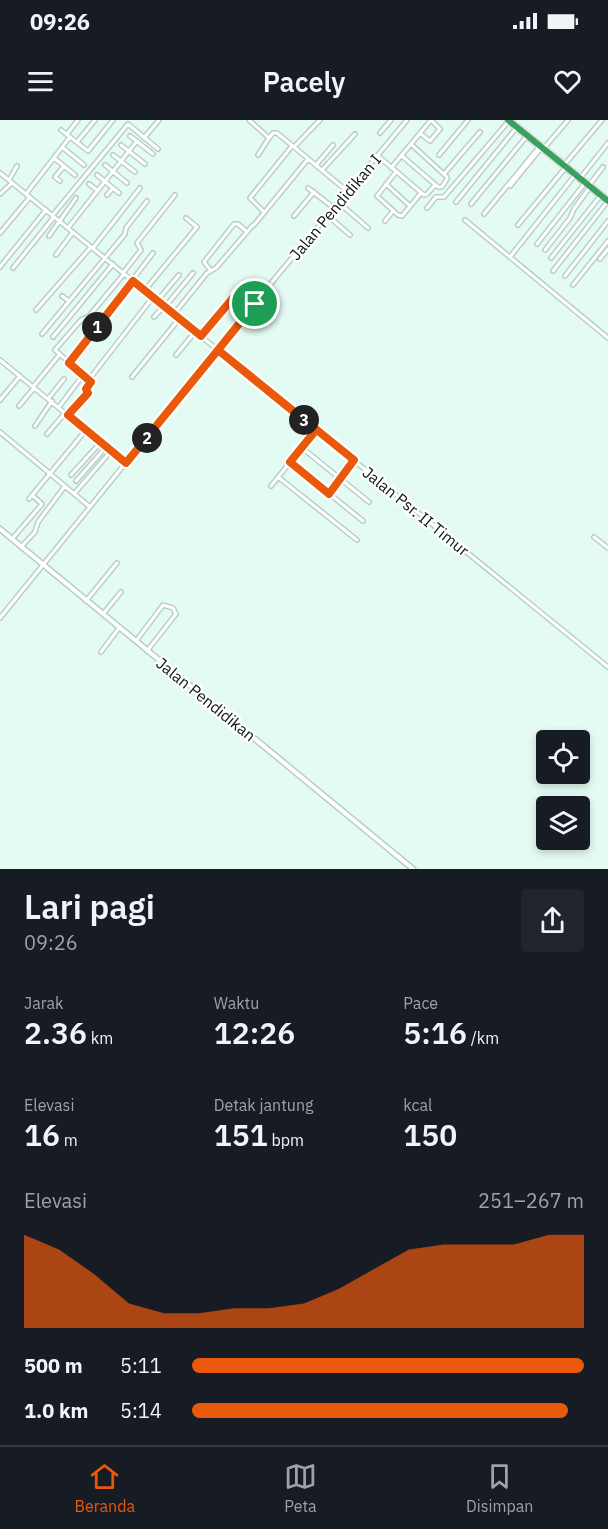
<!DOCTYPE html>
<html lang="id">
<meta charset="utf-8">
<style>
:root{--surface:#171b24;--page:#20242c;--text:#f1f3f6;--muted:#9ea1a6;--line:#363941;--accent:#ea580c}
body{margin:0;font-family:"IBM Plex Sans",sans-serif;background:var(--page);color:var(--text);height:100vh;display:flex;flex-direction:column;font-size:22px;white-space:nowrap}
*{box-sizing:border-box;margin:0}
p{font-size:20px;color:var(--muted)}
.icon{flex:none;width:33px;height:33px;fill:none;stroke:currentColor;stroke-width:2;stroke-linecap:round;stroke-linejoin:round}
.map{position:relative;height:749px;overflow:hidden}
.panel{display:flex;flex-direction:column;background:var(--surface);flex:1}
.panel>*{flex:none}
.buttons{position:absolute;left:536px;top:610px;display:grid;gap:12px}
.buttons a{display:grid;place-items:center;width:54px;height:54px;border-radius:6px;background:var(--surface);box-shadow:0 3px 9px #0003;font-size:30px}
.pin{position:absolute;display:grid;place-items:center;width:51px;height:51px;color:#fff;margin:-26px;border:3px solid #fff;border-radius:50%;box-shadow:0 2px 6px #0007}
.km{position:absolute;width:30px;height:30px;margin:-15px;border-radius:50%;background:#222;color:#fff;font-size:16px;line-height:30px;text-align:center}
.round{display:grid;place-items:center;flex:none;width:63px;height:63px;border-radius:6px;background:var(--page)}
.overview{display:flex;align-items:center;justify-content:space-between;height:102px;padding:0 24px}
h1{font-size:33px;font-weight:600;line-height:45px}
.stats{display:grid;grid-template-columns:repeat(3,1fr);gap:9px;height:102px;padding:6px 24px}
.stats div{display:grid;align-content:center}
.stats b{font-size:30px;font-weight:600}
.stats small{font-size:16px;font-weight:400}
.stats p{font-size:16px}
.chart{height:168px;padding:12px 24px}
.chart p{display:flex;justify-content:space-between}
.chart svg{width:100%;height:108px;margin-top:6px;fill:var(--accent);opacity:.7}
ul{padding:0 24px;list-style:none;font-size:20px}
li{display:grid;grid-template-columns:96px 72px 1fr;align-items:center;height:45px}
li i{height:15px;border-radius:8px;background:var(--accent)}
.status{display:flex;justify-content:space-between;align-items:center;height:42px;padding:0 30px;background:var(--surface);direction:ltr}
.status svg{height:16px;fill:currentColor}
header{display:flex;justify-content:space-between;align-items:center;height:78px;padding:0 24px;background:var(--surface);font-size:27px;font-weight:600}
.tabs{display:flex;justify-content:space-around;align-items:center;height:84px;border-top:2px solid var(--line);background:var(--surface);font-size:16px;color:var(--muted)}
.tabs a{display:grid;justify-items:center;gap:3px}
.tabs .current{color:var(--accent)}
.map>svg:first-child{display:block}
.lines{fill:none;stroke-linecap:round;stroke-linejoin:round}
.street-casing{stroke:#b8cec6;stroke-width:6}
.secondary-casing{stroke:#b8cec6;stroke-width:7}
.highway-casing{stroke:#d8dad9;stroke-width:9}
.street{stroke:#fff;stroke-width:3}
.secondary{stroke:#fff;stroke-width:4}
.highway{stroke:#38a15e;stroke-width:6}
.route-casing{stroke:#fff;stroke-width:12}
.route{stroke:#ea580c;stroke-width:8}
.labels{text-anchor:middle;stroke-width:4.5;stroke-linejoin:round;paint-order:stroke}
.street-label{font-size:16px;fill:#0e1714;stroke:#fff}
</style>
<div class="status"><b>09:26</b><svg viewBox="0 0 49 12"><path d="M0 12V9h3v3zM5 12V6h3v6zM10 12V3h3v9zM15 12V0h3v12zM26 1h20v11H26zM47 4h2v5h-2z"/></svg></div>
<header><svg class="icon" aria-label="menu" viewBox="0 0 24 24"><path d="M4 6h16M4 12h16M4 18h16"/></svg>Pacely<svg class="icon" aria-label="heart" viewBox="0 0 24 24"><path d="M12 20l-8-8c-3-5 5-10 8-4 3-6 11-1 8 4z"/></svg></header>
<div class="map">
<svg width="608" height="749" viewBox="0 0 608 749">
<rect width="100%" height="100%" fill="#e4fbf3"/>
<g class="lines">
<defs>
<path id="street" d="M249 0 269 18 273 13H277L347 71
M61 10 88 31 113 0
M380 13 391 0
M67 14 78 0
M421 14 430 21 440 9 431 0
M130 16 153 34
M144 18 159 0
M77 22 95 0
M121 25 145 44
M62 27 84 45
M294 27 320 0
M544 28 568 0
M113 35 135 52
M258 35 269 18
M439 35 468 0
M378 36 424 75 427 74 435 65
M402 36 438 67H442L447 59V57L412 25
M54 38 75 55
M565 44 602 0
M105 45 127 63
M316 45 333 25
M391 48 431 0
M322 50 355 14
M396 52 377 76 398 95 402 96 421 73
M0 53 608 547
M444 54 480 12
M97 55 119 73
M581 57 608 23
M9 60 17 46
M60 61 55 57 64 46
M89 64 97 70
M386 64 410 86
M590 64 603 47
M510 66 541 28
M308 68 334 88
M0 74 12 63
M26 74 70 17
M107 75 113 68
M338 82 368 108
M456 82 517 7
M471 84 526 17
M427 88 436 77H444L508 2
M264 92 250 78 292 26
M484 94 540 26
M327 95 350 115
M52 96 128 4 158 29
M294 96 314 72
M465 100 608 218
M385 101 393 91
M254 105 308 39
M518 105 566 47
M68 108 137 21
M0 113 30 77
M49 116 76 78
M537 124 585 63
M93 128 140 68
M545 130 570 98 574 89 590 67
M56 135 73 112
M510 137 575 55
M551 138 601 75
M600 139 608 129
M0 147 46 90
M13 148 54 97
M211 151 204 142 234 104H238L246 111
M553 151 608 81
M123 153 141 130 137 123 175 75
M565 156 608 101
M573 165 608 121
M145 170 197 107 186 98
M62 176 69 181
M157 181 179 155
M165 187 193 153
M36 190 91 127
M174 194 207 153 216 148 253 105
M154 197 164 186
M42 214 125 114 126 108 147 81
M201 215 238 172H241L255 184
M53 217 113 144
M176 235 195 212
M0 240 126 343
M69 243 153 133
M132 257 179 199
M89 260 55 230 81 200 89 196 124 154
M33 267 60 234
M48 279 64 259
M0 280 20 256
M19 286 34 268
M59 287 83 255
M68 295 88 273 86 269 91 262 89 260 91 257 153 177
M35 306 52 281
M0 312 90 387
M47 314 65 293
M301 327 369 382
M290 342 363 401
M71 355 101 322
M278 357 357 420
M76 361 106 327
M271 366 316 310
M74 374 111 331
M329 374 354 340
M29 379 86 310
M594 417 608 428
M12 419 42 384 32 375
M21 427 35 412 38 402 65 366
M86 481 117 443
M103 494 121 472
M0 498 277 156 407 0
M136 521 163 485 173 488 176 494 147 531
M101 532 119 508"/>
<path id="secondary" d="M0 409 413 749"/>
<path id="highway" d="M508 0 608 81"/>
</defs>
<use href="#street" class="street-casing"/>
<use href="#secondary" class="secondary-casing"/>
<use href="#highway" class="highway-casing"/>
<use href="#street" class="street"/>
<use href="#secondary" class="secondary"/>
<use href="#highway" class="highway"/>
</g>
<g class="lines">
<defs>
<path id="route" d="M255 184 241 172H238L201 216 133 161 69 243 91 262 86 269 88 273 68 295 126 343 218 230 354 340 329 374 290 342 316 310 218 230 255 184"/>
</defs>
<use href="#route" class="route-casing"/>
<use href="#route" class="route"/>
</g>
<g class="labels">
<g class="street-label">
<text transform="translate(335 87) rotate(-50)" y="6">Jalan Pendidikan I</text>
<text transform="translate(416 391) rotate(39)" y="6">Jalan Psr. II Timur</text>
<text transform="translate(206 579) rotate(39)" y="6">Jalan Pendidikan</text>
</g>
</g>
</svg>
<div class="buttons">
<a><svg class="icon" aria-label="locate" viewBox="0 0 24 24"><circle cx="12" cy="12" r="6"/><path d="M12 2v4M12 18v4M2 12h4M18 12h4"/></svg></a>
<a><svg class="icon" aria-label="layers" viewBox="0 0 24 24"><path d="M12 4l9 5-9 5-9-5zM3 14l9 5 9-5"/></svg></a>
</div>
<div class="pin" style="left:255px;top:184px;background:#1e9e55"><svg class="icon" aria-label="arrive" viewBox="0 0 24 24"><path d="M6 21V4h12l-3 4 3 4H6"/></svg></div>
<b class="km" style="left:97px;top:207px">1</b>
<b class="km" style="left:147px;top:318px">2</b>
<b class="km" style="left:304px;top:300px">3</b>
</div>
<section class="panel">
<div class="overview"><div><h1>Lari pagi</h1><p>09:26</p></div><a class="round"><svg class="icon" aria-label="share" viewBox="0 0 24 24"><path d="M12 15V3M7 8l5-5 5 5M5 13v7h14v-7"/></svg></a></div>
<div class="stats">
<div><p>Jarak</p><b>2.36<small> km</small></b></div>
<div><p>Waktu</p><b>12:26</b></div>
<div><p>Pace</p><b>5:16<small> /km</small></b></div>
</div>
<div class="stats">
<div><p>Elevasi</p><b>16<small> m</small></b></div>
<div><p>Detak jantung</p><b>151<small> bpm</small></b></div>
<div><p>kcal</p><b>150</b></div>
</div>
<div class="chart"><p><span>Elevasi</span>251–267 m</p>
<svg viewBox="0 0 160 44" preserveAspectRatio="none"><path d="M0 44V6L10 12L20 22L30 34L40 38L50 38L60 36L70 36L80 34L90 28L100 20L110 12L120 10L130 10L140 10L150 6L160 6V44z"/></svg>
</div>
<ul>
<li><b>500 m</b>5:11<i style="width:100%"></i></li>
<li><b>1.0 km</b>5:14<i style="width:96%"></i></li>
</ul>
</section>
<nav class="tabs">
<a class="current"><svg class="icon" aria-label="home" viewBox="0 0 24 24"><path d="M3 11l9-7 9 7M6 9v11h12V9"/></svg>Beranda</a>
<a><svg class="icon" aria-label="map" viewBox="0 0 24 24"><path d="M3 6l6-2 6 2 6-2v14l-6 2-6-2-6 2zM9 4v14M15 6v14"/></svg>Peta</a>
<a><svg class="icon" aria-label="saved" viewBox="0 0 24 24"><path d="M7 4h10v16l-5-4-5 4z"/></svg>Disimpan</a>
</nav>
